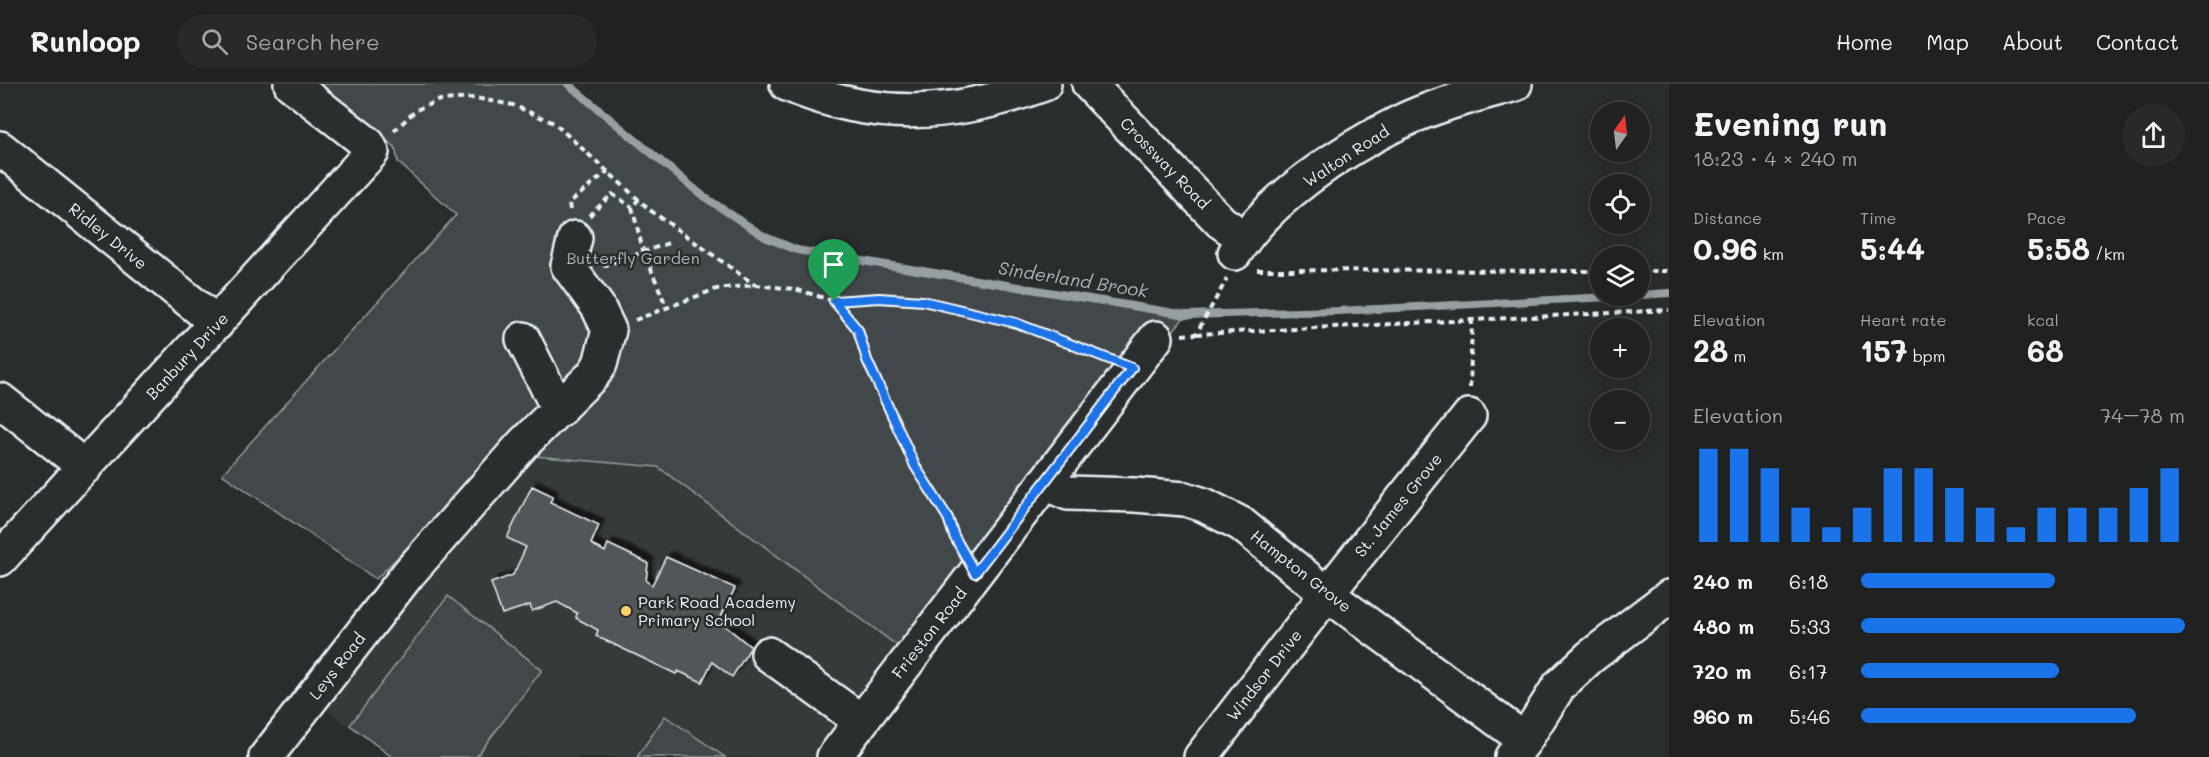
<!DOCTYPE html>
<meta charset="utf-8">
<style>
:root{--surface:#202222;--page:#282a2a;--text:#f1f3f6;--muted:#a2a4a5;--line:#3d3f40;--accent:#1a73e8}
body{margin:0;font-family:Mali,sans-serif;background:var(--page);color:var(--text);height:100vh;display:flex;flex-direction:column;font-size:22px;white-space:nowrap}
*{box-sizing:border-box;margin:0}
p{font-size:20px;color:var(--muted)}
.icon{flex:none;width:33px;height:33px;fill:none;stroke:currentColor;stroke-width:2;stroke-linecap:round;stroke-linejoin:round}
.map{position:relative;flex:1;overflow:hidden}
.side{display:flex;flex-direction:column;background:var(--surface);width:540px}
.side>*{flex:none}
.needle{width:39px;rotate:14deg}
.tools{position:absolute;left:1590px;top:18px;display:grid;gap:12px}
.tools a{display:grid;place-items:center;width:60px;height:60px;border-radius:50%;background:var(--surface);box-shadow:0 3px 15px #0003,0 0 0 2px var(--line);font-size:30px}
.pin{position:absolute;display:grid;place-items:center;width:51px;height:51px;color:#fff;margin:-62px -26px;border-radius:50% 50% 50% 0;rotate:-45deg;box-shadow:0 0 6px #0007}
.pin .icon{rotate:45deg}
.round{display:grid;place-items:center;flex:none;width:63px;height:63px;border-radius:32px;background:var(--page)}
.summary{display:flex;align-items:center;justify-content:space-between;height:102px;padding:0 24px}
h1{font-size:33px;font-weight:700;line-height:45px}
.stats{display:grid;grid-template-columns:repeat(3,1fr);gap:9px;height:102px;padding:6px 24px}
.stats div{display:grid;align-content:center}
.stats b{font-size:30px;font-weight:700}
.stats small{font-size:16px;font-weight:400}
.stats p{font-size:16px}
.chart{height:168px;padding:12px 24px}
.chart p{display:flex;justify-content:space-between}
.chart svg{width:100%;height:108px;margin-top:6px;stroke:var(--accent);stroke-width:6}
ul{padding:0 24px;list-style:none;font-size:20px}
li{display:grid;grid-template-columns:96px 72px 1fr;align-items:center;height:45px}
li i{height:15px;border-radius:8px;background:var(--accent)}
header{display:flex;align-items:center;gap:36px;box-sizing:border-box;height:84px;padding:0 30px;background:var(--surface);border-bottom:2px solid var(--line)}
header strong{font-size:28px}
nav{display:flex;gap:33px;margin-inline-start:auto;font-size:21px}
.search{width:420px;height:54px;background:var(--page);display:flex;align-items:center;gap:15px;box-sizing:border-box;padding:0 21px;border-radius:33px;color:var(--muted);font-size:22px}
main{display:flex;flex:1;min-height:0}
.map>svg:first-child{display:block}
.built{fill:#363a3b}
.green{fill:#424648;stroke:#959ca0;stroke-width:1.5}
.lines{fill:none;stroke-linecap:round;stroke-linejoin:round}
.stream{stroke:#989fa3;stroke-width:8}
.building{fill:#535759;stroke:#e8f1f8;stroke-width:1.5;filter:url(#shadow)}
.minor-casing{stroke:#e8f1f8;stroke-width:38}
.path{stroke:#e8f1f8;stroke-width:4;stroke-dasharray:6 4.5;stroke-linecap:butt}
.minor{stroke:#2a2d2e;stroke-width:33}
.route-casing{stroke:#fff;stroke-width:12}
.route{stroke:#1a73e8;stroke-width:8}
.poi-dot{fill:#ffd166;stroke:#2a2d2e;stroke-width:2}
.labels{text-anchor:middle;stroke-width:5;stroke-linejoin:round;paint-order:stroke}
.street-label{font-size:16px;fill:#e8f1f8;stroke:#2a2d2e}
.park-label{font-size:16px;fill:#aeb5ba;stroke:#2a2d2e}
.poi-label{font-size:16px;fill:#e8f1f8;stroke:#2a2d2e;text-anchor:start}
.water-label{font-size:18px;font-style:italic;fill:#acb3b9;stroke:#2a2d2e}
</style>
<header>
<strong>Runloop</strong>
<div class="search"><svg class="icon" aria-label="search" viewBox="0 0 24 24"><circle cx="10" cy="10" r="6"/><path d="M15 15l6 6"/></svg>Search here</div>
<nav><a>Home</a><a>Map</a><a>About</a><a>Contact</a></nav>
</header>
<main>
<div class="map">
<svg width="1669" height="673" viewBox="0 0 1669 673">
<defs>
<filter id="shadow"><feDropShadow dx="5.5" dy="-5.5" stdDeviation="1.5" flood-color="#0009"/></filter>
</defs>
<rect width="100%" height="100%" fill="#2a2d2e"/>
<filter id="ink" filterUnits="userSpaceOnUse"><feTurbulence type="fractalNoise" baseFrequency=".0167" numOctaves="2"/><feDisplacementMap in="SourceGraphic" scale="12" xChannelSelector="R" yChannelSelector="G"/><feConvolveMatrix kernelMatrix="1 2 1 2 8 2 1 2 1" color-interpolation-filters="sRGB"/></filter>
<g filter="url(#ink)">
<path class="built" d="M523 371 658 383 911 572 834 673H391L325 624Z"/>
<path class="green" d="M314 0H568L704 112 765 153 797 166 1186 231 911 572 658 383 523 371 475 395 376 495 222 390 456 131 398 78 395 63Z
M448 512 542 586 476 673H392L350 641Z
M665 632 725 673H637Z"/>
<g class="lines">
<path class="stream" d="M568 0 703 112 765 153 797 166 1186 231 1338 227 1629 212
M1640 211 1669 209"/>
</g>
<path class="building" d="M532 402 553 412 550 418 599 441 591 460 605 468 608 460 648 479 646 497 652 501 666 473 735 504 719 537 751 563 732 593 712 578 702 598 678 587 676 590 596 552 598 546 576 534 577 529 557 518 532 527 530 521 502 530 491 499 513 491 526 463 507 454Z"/>
<g class="lines">
<defs>
<path id="minor" d="M787 0C875 38 955 33 1044 0
M1089 0 1221 138 1244 154
M0 64 217 239
M1235 169C1268 115 1341 67 1398 39 1434 21 1476 11 1515 0
M523 255 559 326
M0 316 85 383
M1044 399 1068 409 1135 411 1185 415 1204 421 1241 440 1327 510 1525 656
M0 475 372 68 368 60 291 0
M768 570 861 637
M266 673 408 490 523 360 593 291 600 280 609 246 598 223 568 182 575 154
M834 673 1156 254
M1201 673 1327 510 1469 332
M1512 673 1525 656 1559 602 1590 573 1669 513"/>
</defs>
<use href="#minor" class="minor-casing"/>
<path class="path" d="M394 47 416 26 440 16 475 14 513 21 554 39 650 126 755 201
M639 115 632 123 643 166 667 224
M570 126 569 119 608 87
M589 132 612 110 632 123
M603 182 671 158
M1257 186 1600 187
M1640 187H1669
M835 217 879 215 923 217 1016 239 1106 274
M635 236 716 205 755 201 795 205 834 217 858 246 867 276 915 382 948 434 960 462
M1196 250 1669 226
M1182 251 1196 250 1227 195
M1470 304 1472 236"/>
<use href="#minor" class="minor"/>
</g>
</g>
<g class="lines" filter="url(#ink)">
<defs>
<path id="route" d="M879 214 923 217 1016 239 1132 284 975 489 954 452 948 434 915 382 867 276 858 246 834 217Z"/>
</defs>
<use href="#route" class="route-casing"/>
<use href="#route" class="route"/>
</g>
<circle class="poi-dot" cx="626" cy="527" r="6"/>
<g class="labels">
<g class="street-label">
<text transform="translate(1346 72) rotate(-33)" y="6">Walton Road</text>
<text transform="translate(1165 79) rotate(46)" y="6">Crossway Road</text>
<text transform="translate(108 152) rotate(39)" y="6">Ridley Drive</text>
<text transform="translate(187 272) rotate(-47)" y="6">Banbury Drive</text>
<text transform="translate(1398 421) rotate(-51)" y="6">St. James Grove</text>
<text transform="translate(1301 487) rotate(38)" y="6">Hampton Grove</text>
<text transform="translate(929 549) rotate(-52)" y="6">Frieston Road</text>
<text transform="translate(337 582) rotate(-52)" y="6">Leys Road</text>
<text transform="translate(1264 591) rotate(-52)" y="6">Windsor Drive</text>
</g>
<g class="park-label">
<text x="633" y="180">Butterfly Garden</text>
</g>
<g class="poi-label">
<text x="638" y="524">Park Road Academy<tspan x="638" dy="18">Primary School</tspan></text>
</g>
<g class="water-label">
<text transform="translate(1073 196) rotate(9)" y="6">Sinderland Brook</text>
</g>
</g>
</svg>
<div class="tools">
<a><svg class="needle" viewBox="-14 -14 28 28"><path d="M0-13l5 13h-10z" fill="#e53935"/><path d="M0 13l5-13h-10z" fill="#a2a4a5"/></svg></a>
<a><svg class="icon" aria-label="locate" viewBox="0 0 24 24"><circle cx="12" cy="12" r="6"/><path d="M12 2v4M12 18v4M2 12h4M18 12h4"/></svg></a>
<a><svg class="icon" aria-label="layers" viewBox="0 0 24 24"><path d="M12 4l9 5-9 5-9-5zM3 14l9 5 9-5"/></svg></a>
<a>+</a>
<a>−</a>
</div>
<div class="pin" style="left:834px;top:217px;background:#1e9e55"><svg class="icon" aria-label="arrive" viewBox="0 0 24 24"><path d="M6 21V4h12l-3 4 3 4H6"/></svg></div>
</div>
<section class="side">
<div class="summary"><div><h1>Evening run</h1><p>18:23 · 4 × 240 m</p></div><a class="round"><svg class="icon" aria-label="share" viewBox="0 0 24 24"><path d="M12 15V3M7 8l5-5 5 5M5 13v7h14v-7"/></svg></a></div>
<div class="stats">
<div><p>Distance</p><b>0.96<small> km</small></b></div>
<div><p>Time</p><b>5:44</b></div>
<div><p>Pace</p><b>5:58<small> /km</small></b></div>
</div>
<div class="stats">
<div><p>Elevation</p><b>28<small> m</small></b></div>
<div><p>Heart rate</p><b>157<small> bpm</small></b></div>
<div><p>kcal</p><b>68</b></div>
</div>
<div class="chart"><p><span>Elevation</span>74–78 m</p>
<svg viewBox="0 0 160 44" preserveAspectRatio="none"><path d="M5 44V6M15 44V6M25 44V14M35 44V30M45 44V38M55 44V30M65 44V14M75 44V14M85 44V22M95 44V30M105 44V38M115 44V30M125 44V30M135 44V30M145 44V22M155 44V14"/></svg>
</div>
<ul>
<li><b>240 m</b>6:18<i style="width:60%"></i></li>
<li><b>480 m</b>5:33<i style="width:100%"></i></li>
<li><b>720 m</b>6:17<i style="width:61%"></i></li>
<li><b>960 m</b>5:46<i style="width:85%"></i></li>
</ul>
</section>
</main>
